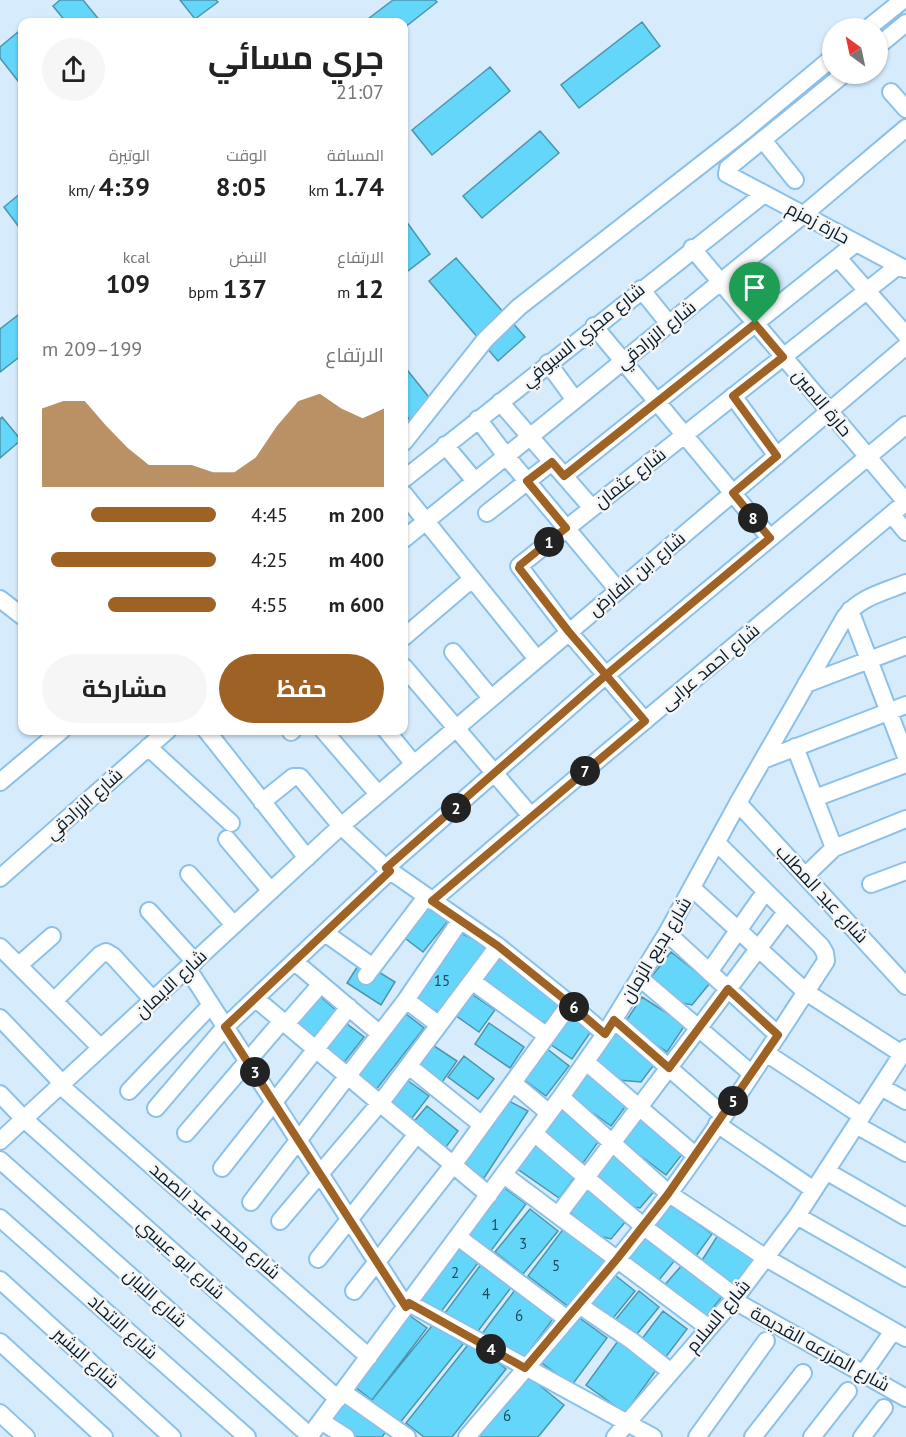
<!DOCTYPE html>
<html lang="ar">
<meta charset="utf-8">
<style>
:root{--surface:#fff;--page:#f6f6f6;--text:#222;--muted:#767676;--accent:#9e6225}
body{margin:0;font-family:"PT Sans",Cairo,sans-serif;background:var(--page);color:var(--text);direction:rtl;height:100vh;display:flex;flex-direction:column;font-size:22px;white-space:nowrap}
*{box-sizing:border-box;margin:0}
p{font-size:20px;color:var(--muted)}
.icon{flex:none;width:33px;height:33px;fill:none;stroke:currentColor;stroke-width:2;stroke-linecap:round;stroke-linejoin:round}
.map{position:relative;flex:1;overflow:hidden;direction:ltr}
.drawer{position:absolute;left:18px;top:18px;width:390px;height:717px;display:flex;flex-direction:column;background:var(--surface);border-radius:12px;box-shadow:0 2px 4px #0004;direction:rtl}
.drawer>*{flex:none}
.needle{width:39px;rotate:327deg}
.buttons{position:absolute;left:822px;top:18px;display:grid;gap:12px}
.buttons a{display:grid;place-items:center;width:66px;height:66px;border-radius:50%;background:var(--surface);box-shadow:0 2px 4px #0004;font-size:30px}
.pin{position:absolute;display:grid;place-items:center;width:51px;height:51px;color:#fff;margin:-62px -26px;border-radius:50% 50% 50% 0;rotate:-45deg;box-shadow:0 0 6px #0007}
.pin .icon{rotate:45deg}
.km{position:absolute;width:30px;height:30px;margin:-15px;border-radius:50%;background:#222;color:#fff;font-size:16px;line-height:30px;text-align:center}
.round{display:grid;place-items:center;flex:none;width:63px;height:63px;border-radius:32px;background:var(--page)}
.head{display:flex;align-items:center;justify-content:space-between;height:102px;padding:0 24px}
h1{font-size:33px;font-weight:700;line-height:45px}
.figures{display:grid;grid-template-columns:repeat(3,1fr);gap:9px;height:102px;padding:6px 24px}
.figures div{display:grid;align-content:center}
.figures b{font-size:26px;font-weight:700}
.figures small{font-size:16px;font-weight:400}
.figures p{font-size:16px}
.chart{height:168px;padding:12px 24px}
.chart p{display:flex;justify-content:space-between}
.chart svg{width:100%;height:108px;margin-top:6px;fill:var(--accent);opacity:.7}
.action{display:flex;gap:12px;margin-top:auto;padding:12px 24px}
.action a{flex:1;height:69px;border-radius:36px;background:var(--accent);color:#fff;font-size:24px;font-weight:700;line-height:69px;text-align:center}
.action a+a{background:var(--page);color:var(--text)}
ul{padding:0 24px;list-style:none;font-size:20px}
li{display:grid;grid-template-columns:96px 72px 1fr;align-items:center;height:45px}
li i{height:15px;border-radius:8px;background:var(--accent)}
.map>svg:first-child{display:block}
.building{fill:#64d6fa;stroke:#4c95ac;stroke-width:1.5}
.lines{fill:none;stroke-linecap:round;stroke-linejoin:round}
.minor-casing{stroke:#8bc1e9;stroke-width:20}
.minor{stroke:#fff;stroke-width:16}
.route-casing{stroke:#fff;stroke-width:12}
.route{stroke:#9e6225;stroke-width:8}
.labels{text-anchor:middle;stroke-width:5;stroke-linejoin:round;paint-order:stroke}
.number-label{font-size:15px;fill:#1e4a5e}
.street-label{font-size:18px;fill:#061b2a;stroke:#f5f5f5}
</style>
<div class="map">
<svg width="906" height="1437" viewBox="0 0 906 1437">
<rect width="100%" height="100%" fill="#d6ecfd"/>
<path class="building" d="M60 0H83L101 22H66L53 6Z
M180 0H216L218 2 195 19Z
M393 0H435L437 2 404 28V22H364Z
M642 22 660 46 579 108 561 85Z
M18 32 22 38V86L0 58V47Z
M490 67 510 91 432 155 412 130Z
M540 131 559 153 482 218 463 196Z
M22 192V231L4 207Z
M406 221 430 254 404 274V223Z
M456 258 525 337 498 361 429 281Z
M22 312V355L0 372V329Z
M404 366 436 406 414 425 404 413Z
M2 417 21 440 0 458V419Z
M426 904 448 921 423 952 401 935Z
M455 930 494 950 444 1012 427 1009 413 999Z
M671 952 710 983 692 1005 673 1001 648 981Z
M496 956 560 1003 546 1022 535 1020 479 979Z
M361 961 395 982 381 1005 347 983Z
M467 991 495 1010 479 1032 452 1013Z
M315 992 337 1011 310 1043 288 1024Z
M642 997 685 1025 667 1052 624 1024Z
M401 1010 424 1028 375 1091 352 1073Z
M571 1015 592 1030 572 1059 550 1044Z
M342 1020 364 1037 342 1065 320 1049Z
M489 1023 524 1047 510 1068 475 1044Z
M613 1031 656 1062 641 1082 618 1080 591 1062Z
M428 1042 457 1061 440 1085 412 1066Z
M546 1048 569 1066 546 1096 523 1079Z
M464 1056 494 1079 478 1099 448 1077Z
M585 1071 628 1103 611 1126 567 1094Z
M404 1078 429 1096 412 1118 387 1099Z
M507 1100 528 1111 484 1178 461 1164Z
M427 1106 458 1131 443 1151 411 1125Z
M557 1107 601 1138 583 1163 540 1132Z
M641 1114 687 1148 666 1175 621 1141Z
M534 1143 577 1174 559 1198 516 1168Z
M614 1153 656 1189 640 1208 628 1206 593 1177Z
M502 1186 526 1204 490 1252 466 1234Z
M587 1188 626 1221 611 1239 599 1236 568 1211Z
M667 1202 712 1234 696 1256 651 1225Z
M530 1209 558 1231 523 1274 495 1252Z
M564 1228 606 1260 569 1307 528 1276Z
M645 1233 679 1255 655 1285 623 1261Z
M718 1235 758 1260 738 1290 699 1265Z
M456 1247 478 1263 440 1313 418 1298Z
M482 1263 513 1285 475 1335 445 1313Z
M683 1264 724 1294 706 1317 661 1289Z
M611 1272 635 1291 610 1322 587 1303Z
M518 1286 556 1315 520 1363 481 1335Z
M639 1291 659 1307 632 1340 612 1324Z
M663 1311 687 1329 662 1362 638 1344Z
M406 1313 427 1328 372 1400 351 1384Z
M574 1314 607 1338 572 1385 539 1361Z
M435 1322 463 1344 399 1424 371 1401Z
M471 1341 506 1369 452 1437H424L406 1423Z
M618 1341 657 1369 625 1413 586 1385Z
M524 1373 564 1405 538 1437H473Z
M345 1397 388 1429 382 1437H353L330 1419Z"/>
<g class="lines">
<defs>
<path id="minor" d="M868 28 903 0
M878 46 906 23
M844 74 728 168 727 174 905 269
M891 92 906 109
M763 140 795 180
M692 248 906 502
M838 258 906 335
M641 289 669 324
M594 326 770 538
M548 363 575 400
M733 396 777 456
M500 402 592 508
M478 419 506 456 618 590
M404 442 485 340 519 307 743 132 832 58
M445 445 475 481
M564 476 856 243
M404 479 764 194
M404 494 537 659
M487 513 552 462
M892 515 906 532
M404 539 803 215 906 128
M0 599 22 616
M850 610 906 757
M404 637 472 579
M453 652 491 698
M404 667 531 816
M806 684 906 646
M645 721 569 632 519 566 898 266
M206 730 307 858
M323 730 378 794
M386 730 414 764
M291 732 293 730
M148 747 231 823
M795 747 834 848
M763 760 906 705
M0 782 62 730
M815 798 906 764
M262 802 293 777H300L341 826 386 868 498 946 570 1004 605 1034
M738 803 906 986
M227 839 271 891
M386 868 606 675 906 425
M189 874 234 925
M805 876 834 848 906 819
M0 878 168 730
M871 884 906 871
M692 888 806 992 902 1054
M432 901 531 816 906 502
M149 911 195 962
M325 933 373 967
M667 933 778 1035
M0 947 101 1048
M295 962 380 1034
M19 965 52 936
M188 969 406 1307
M709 972 765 892
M366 976 426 897
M640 978 752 1074
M472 981 547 1036
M256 999 489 1195
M406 1000 439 1025
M54 1001 100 955 106 952 113 956 153 1000
M0 1018 63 1084
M614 1020 723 1115
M286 1024 321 984
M766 1053 862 1116
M586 1062 695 1155
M410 1067 482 1125
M513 1083 549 1113
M61 1086 369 1357
M881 1087 906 1101
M129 1091 211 1005
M0 1094 24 1119 338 1399
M561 1097 668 1193 766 1258 906 1338
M156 1108 225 1027 390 871
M717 1124 814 1190
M856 1125 906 1153
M186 1133 282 1021
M534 1133 643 1226 736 1297
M0 1141 341 826 906 346
M0 1160 310 1436
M222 1168 349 1007
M826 1171 906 1217
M504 1175 709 1328
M251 1202 406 1000 460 921
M558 1215 786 912
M797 1216 906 1278
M0 1218 247 1437
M280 1221 385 1097 498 946
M458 1237 567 1319
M318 1259 417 1134
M0 1280 172 1437
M354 1291 453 1165 570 1004
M733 1300 906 1398
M409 1303 653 1437
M579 1305 632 1341 671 1372
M0 1342 104 1437
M863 1374 893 1331
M343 1392 407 1437
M0 1413 26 1437
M321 1421 346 1437
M309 1437 561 1097 605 1034 667 933 738 803 845 617C860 597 884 592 906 583
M467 1437C535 1357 605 1278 668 1195 724 1119 775 1039 826 961L825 953 821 946 717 843
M615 1437 736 1297 797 1216 906 1048
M697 1437 766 1341
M753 1437 803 1373
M812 1437 848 1391
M862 1437 884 1408"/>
</defs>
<use href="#minor" class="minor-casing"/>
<use href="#minor" class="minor"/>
</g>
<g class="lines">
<defs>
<path id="route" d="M755 324 564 476 552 462 527 481 566 528 520 565 519 568 569 632 606 675 386 868 390 871 225 1027 406 1307 409 1303 525 1368 617 1259 668 1194 778 1035 728 989 669 1068 614 1020 605 1034 570 1004 498 946 432 901 645 721 606 675 770 538 733 493 777 456 733 396 783 357 755 324"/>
</defs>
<use href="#route" class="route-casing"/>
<use href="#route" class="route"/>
</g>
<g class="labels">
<g class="number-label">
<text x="442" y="986">15</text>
<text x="495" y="1230">1</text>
<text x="523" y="1249">3</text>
<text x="556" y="1271">5</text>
<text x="455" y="1278">2</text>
<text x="486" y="1299">4</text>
<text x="519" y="1321">6</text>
<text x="507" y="1421">6</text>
</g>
<g class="street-label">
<text transform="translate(818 223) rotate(28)" y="6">حارة زمزم</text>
<text transform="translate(583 335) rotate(-39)" y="6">شارع مجري السيوفي</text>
<text transform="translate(656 335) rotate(-39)" y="6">شارع الزرادقي</text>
<text transform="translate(822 403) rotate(50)" y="6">حارة الامين</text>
<text transform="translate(630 478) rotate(-38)" y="6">شارع عثمان</text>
<text transform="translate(637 574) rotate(-40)" y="6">شارع ابن الفارض</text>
<text transform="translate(710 667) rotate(-40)" y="6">شارع احمد عرابى</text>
<text transform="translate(84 804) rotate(-42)" y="6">شارع الزرادقي</text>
<text transform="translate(822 894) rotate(47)" y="6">شارع عبد المطلب</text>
<text transform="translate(656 950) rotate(-59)" y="6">شارع بديع الزمان</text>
<text transform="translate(171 984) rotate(-43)" y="6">شارع الايمان</text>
<text transform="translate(215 1221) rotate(41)" y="6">شارع محمد عبد الصمد</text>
<text transform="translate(181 1259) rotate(42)" y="6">شارع ابو عيسي</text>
<text transform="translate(155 1298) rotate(42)" y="6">شارع اللبان</text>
<text transform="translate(718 1316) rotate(-50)" y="6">شارع السلام</text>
<text transform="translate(123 1327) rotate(42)" y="6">شارع الاتحاد</text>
<text transform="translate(820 1349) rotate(29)" y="6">شارع المزرعه القديمة</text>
<text transform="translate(86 1358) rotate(42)" y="6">شارع البشير</text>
</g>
</g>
</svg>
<div class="buttons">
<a><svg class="needle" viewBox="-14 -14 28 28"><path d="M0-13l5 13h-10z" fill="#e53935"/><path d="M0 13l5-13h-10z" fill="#767676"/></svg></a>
</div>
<div class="pin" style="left:755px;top:324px;background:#1e9e55"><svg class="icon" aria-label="arrive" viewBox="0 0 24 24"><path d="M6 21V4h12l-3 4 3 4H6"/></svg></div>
<b class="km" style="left:549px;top:542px">1</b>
<b class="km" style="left:456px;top:808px">2</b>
<b class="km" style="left:255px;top:1072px">3</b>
<b class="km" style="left:491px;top:1349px">4</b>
<b class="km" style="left:733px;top:1101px">5</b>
<b class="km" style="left:574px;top:1007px">6</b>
<b class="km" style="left:585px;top:771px">7</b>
<b class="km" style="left:753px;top:518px">8</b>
<section class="drawer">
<div class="head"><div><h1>جري مسائي</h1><p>21:07</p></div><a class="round"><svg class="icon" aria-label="share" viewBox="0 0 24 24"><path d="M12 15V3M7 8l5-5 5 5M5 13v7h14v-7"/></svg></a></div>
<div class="figures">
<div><p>المسافة</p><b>1.74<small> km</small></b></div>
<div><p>الوقت</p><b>8:05</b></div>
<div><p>الوتيرة</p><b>4:39<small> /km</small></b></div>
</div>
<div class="figures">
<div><p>الارتفاع</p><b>12<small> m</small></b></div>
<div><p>النبض</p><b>137<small> bpm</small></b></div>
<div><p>kcal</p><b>109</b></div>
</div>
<div class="chart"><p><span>الارتفاع</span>199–209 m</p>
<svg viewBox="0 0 160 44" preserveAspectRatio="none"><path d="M0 44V12L10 9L20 9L30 19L40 28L50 35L60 35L70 35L80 38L90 38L100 32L110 19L120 9L130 6L140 12L150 16L160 12V44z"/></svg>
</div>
<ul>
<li><b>200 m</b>4:45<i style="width:72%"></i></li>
<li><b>400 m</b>4:25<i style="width:95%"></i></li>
<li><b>600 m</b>4:55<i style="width:62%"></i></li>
</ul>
<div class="action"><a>حفظ</a><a>مشاركة</a></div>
</section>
</div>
